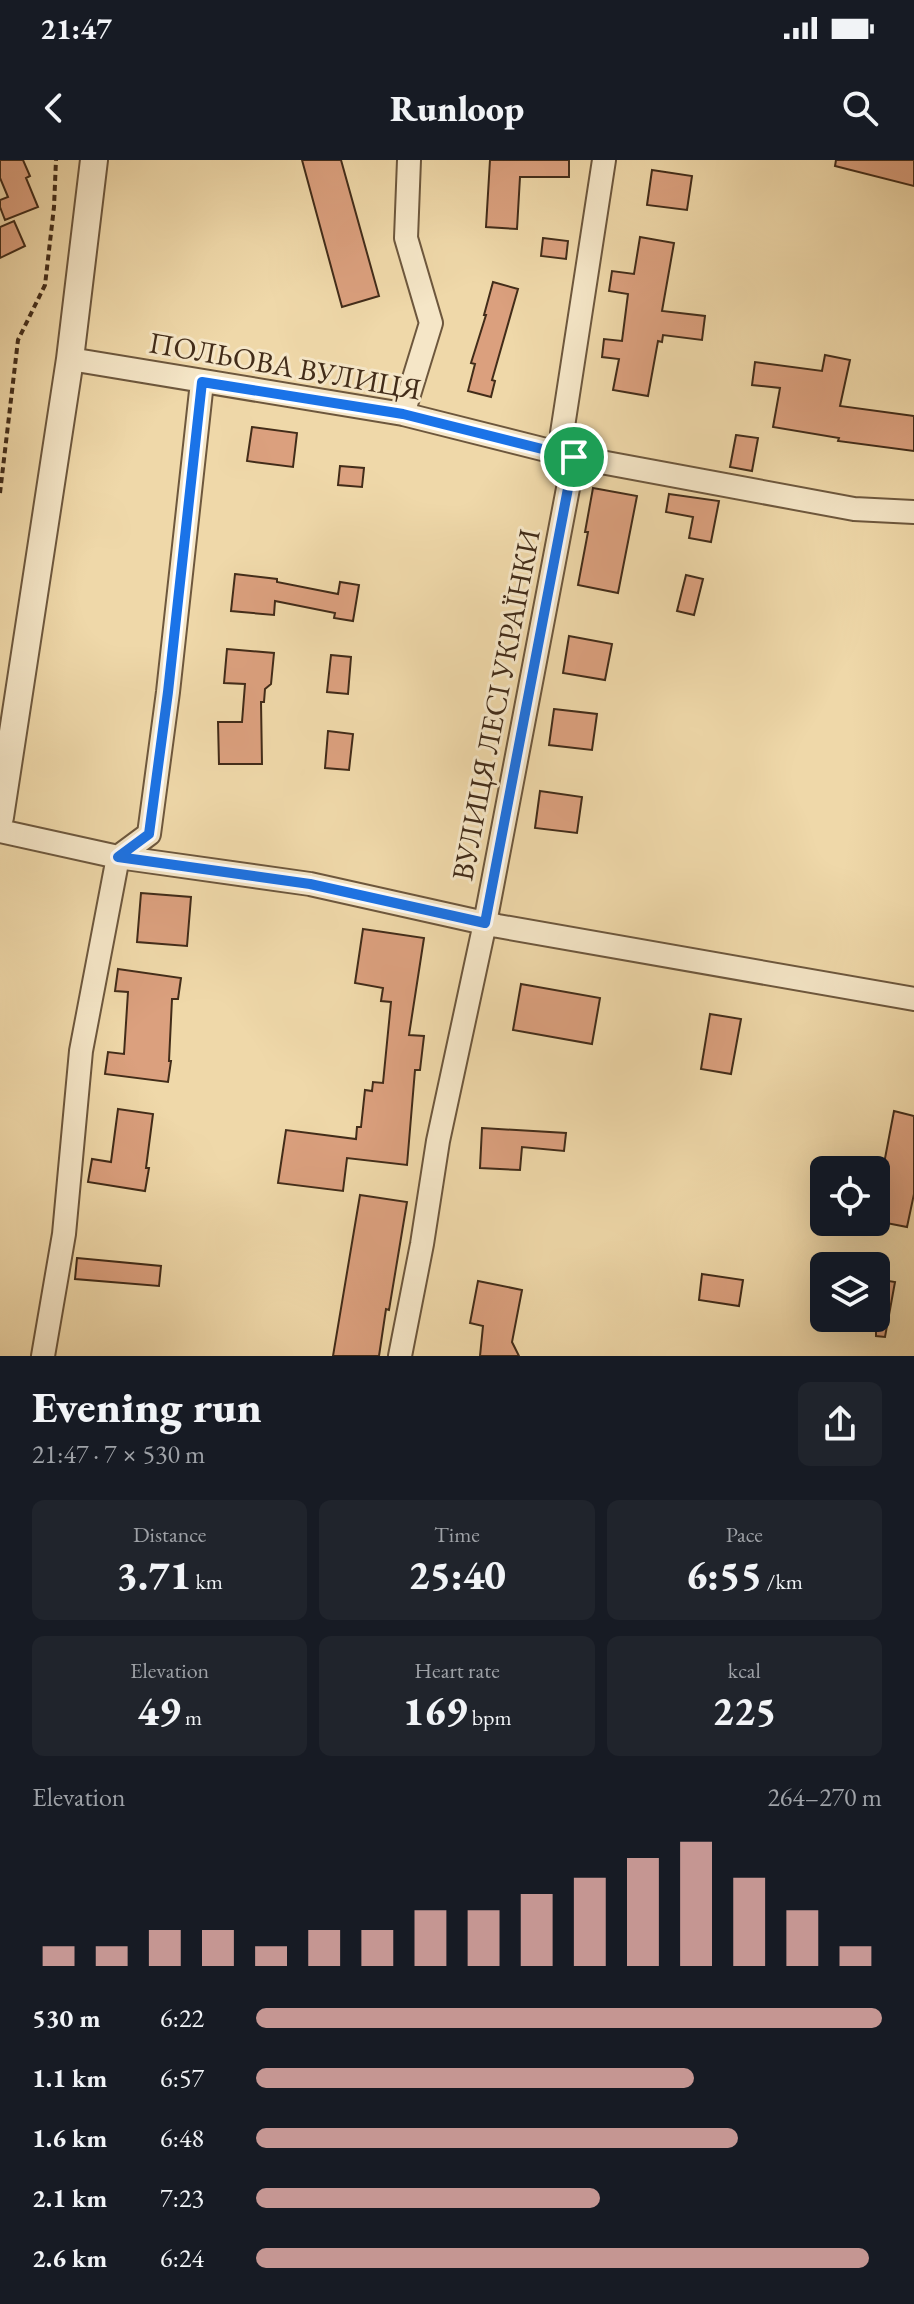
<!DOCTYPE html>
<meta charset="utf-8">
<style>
:root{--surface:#171b24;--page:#20242c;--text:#f1f3f6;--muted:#9ea1a6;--accent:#c59692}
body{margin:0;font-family:"EB Garamond",serif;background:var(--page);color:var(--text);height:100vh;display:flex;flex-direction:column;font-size:30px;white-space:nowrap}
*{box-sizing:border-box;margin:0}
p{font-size:26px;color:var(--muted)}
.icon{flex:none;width:44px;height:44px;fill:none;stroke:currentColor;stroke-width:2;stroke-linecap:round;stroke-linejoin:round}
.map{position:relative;height:1196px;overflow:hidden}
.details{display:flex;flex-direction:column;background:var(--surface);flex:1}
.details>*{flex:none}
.buttons{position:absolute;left:810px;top:996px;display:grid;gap:16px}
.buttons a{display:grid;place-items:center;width:80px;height:80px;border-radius:12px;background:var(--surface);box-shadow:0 8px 32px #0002;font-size:40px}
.pin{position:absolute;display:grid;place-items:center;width:68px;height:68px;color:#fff;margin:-34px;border:4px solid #fff;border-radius:50%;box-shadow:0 2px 8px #0007}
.round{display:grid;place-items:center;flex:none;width:84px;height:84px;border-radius:12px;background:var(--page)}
.overview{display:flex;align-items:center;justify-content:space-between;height:136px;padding:0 32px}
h1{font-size:44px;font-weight:800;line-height:60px}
.stats{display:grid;grid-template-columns:repeat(3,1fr);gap:12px;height:136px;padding:8px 32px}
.stats div{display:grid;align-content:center;border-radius:12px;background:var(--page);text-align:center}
.stats b{font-size:40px;font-weight:800}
.stats small{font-size:22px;font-weight:400}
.stats p{font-size:22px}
.chart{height:224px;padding:16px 32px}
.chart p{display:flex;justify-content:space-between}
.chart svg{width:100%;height:144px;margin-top:8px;stroke:var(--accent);stroke-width:6}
ul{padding:0 32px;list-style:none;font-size:26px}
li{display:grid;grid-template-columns:128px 96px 1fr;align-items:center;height:60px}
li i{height:20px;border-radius:10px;background:var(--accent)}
.status{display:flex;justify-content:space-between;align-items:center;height:56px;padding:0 40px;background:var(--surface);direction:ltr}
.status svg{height:22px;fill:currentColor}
header{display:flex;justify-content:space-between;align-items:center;height:104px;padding:0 32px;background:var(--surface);font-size:36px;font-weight:800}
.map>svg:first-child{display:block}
.building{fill:#dba07e;stroke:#422c19;stroke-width:2}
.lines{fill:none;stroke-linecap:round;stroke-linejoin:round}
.minor-casing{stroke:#6d573d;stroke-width:26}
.tertiary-casing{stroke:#6d573d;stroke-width:30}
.path{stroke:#422c19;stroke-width:4;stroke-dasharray:6 4;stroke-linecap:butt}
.minor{stroke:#f5e6c7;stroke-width:22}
.tertiary{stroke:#f5e6c7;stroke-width:26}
.route-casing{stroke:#fff;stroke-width:16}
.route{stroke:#1a73e8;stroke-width:10}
.labels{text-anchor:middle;stroke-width:6;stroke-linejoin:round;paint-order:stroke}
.street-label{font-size:30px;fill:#422c19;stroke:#f5e6c7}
</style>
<div class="status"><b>21:47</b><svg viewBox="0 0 49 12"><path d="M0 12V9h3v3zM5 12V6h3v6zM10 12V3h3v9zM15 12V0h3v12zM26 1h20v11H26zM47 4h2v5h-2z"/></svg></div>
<header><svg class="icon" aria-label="back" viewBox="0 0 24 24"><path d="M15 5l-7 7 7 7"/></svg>Runloop<svg class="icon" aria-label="search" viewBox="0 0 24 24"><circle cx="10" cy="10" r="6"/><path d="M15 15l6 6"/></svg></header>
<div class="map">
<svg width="914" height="1196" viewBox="0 0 914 1196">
<rect width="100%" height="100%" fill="#efd8a9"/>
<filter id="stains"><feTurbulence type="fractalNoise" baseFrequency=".0025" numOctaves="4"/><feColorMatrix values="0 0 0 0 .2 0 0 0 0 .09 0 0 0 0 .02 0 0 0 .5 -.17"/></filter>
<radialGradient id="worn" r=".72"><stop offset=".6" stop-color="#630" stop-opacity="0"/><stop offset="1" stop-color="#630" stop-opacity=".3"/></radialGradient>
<path class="building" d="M0 0H23L30 16 26 18 38 47 5 60 0 47V40L8 37 0 18Z
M302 0H341L379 136 342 147Z
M490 0H569V17H520L517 69 486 67Z
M836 0H914V26L835 6Z
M652 10 692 16 687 50 647 45Z
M14 61 25 86 0 98V67Z
M640 77 674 83 662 151 705 156 702 180 663 175 662 182 658 181 648 236 613 230 619 199 602 197 604 179 622 181 628 134 609 131 612 111 634 114Z
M543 78 568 81 566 99 541 96Z
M493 122 518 129 492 220 495 221 491 237 468 231 475 204 471 203 486 155H484Z
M825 195 850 200 840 246 914 256V291L838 281 839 278 773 267 780 228 752 225 755 202 822 211Z
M252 267 297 273 293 307 247 301Z
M736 275 758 278 752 311 730 307Z
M340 306 364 308 362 327 338 325Z
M593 328 637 336 618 433 578 425 588 372H585Z
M669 334 719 341 711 382 689 378 693 357 666 352Z
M235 414 277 419V422L338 434 340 422 359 425 353 461 334 458 335 453 275 441 274 455 231 451Z
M686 415 703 419 694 455 677 451Z
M569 476 612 484 605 520 563 513Z
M227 489 274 493 271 524 265 529 264 542H261L262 604H219L218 562H242L245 524 224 523Z
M331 495 351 497 348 534 327 532Z
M554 549 597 554 592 590 549 585Z
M328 571 353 574 349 610 325 608Z
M540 631 582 637 577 673 535 668Z
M141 733 191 737 187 786 137 782Z
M363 769 424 778 409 875 424 876 420 910H415L407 1005 347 998 343 1031 278 1023 286 970 356 979 357 967H361L365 930 372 931 373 922 383 923 391 842 381 841 383 828 355 823Z
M118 809 181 818 178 839H172L169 901H171L168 922 105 914 108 892 124 894 128 832 115 831Z
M521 824 600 838 592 884 513 870Z
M710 854 741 859 731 914 701 909Z
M118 949 153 954 146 1008H149L145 1031 88 1022 92 999 111 1002Z
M894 951 914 956V1034L907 1067 876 1061V1030H879Z
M482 968 566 973 564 991 522 987 520 1010 480 1008Z
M360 1035 407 1042 389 1150 386 1149 379 1196H333Z
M77 1098 161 1106 159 1126 75 1119Z
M702 1114 743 1120 739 1146 699 1140Z
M876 1119 895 1122 885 1177 876 1176Z
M478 1121 522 1130 512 1182 519 1196H480L483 1166 470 1163Z"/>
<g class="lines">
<defs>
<path id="minor" d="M70 199 403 254 574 297 854 349 914 352
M403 254 431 163 406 78 409 0
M0 671 118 697 310 724 498 766 914 839
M43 1196 64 1074 81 891 118 697 149 674 168 532 202 222
M400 1196 422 1084 438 981 485 763 574 297 562 273 604 0"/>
<path id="tertiary" d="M0 657 70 199 94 0"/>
</defs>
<use href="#minor" class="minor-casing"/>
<use href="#tertiary" class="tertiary-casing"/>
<path class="path" d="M0 333 18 180 45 125 54 47 56 0"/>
<use href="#minor" class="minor"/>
<use href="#tertiary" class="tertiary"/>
</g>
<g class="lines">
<defs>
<path id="route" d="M202 222 403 254 574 297 485 763 310 724 118 697 149 674 168 532Z"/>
</defs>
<use href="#route" class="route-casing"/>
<use href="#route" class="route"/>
</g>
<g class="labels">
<g class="street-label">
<text transform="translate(285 206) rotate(10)" y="10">ПОЛЬОВА ВУЛИЦЯ</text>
<text transform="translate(496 545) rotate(-79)" y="10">ВУЛИЦЯ ЛЕСІ УКРАЇНКИ</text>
</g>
</g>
<rect width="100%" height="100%" filter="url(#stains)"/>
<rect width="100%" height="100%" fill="url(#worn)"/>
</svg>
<div class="buttons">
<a><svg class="icon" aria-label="locate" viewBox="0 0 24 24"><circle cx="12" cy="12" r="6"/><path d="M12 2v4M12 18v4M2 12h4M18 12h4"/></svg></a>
<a><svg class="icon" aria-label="layers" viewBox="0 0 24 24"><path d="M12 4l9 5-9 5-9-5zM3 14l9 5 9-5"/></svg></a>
</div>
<div class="pin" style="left:574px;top:297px;background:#1e9e55"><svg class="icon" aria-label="arrive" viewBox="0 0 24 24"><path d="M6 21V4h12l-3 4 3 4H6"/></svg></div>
</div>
<section class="details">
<div class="overview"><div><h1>Evening run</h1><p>21:47 · 7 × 530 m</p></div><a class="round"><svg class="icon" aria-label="share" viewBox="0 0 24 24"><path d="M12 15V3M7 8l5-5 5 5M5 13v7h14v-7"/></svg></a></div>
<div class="stats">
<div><p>Distance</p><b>3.71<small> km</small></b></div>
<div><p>Time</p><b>25:40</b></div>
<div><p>Pace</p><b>6:55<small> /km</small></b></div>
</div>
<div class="stats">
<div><p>Elevation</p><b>49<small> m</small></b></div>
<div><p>Heart rate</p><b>169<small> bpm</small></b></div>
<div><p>kcal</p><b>225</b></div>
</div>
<div class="chart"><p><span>Elevation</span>264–270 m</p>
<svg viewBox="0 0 160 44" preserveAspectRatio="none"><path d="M5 44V38M15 44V38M25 44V33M35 44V33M45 44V38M55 44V33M65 44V33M75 44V27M85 44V27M95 44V22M105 44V17M115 44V11M125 44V6M135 44V17M145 44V27M155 44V38"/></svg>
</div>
<ul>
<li><b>530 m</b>6:22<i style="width:100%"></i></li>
<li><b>1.1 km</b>6:57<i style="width:70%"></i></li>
<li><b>1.6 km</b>6:48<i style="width:77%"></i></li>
<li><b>2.1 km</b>7:23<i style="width:55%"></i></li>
<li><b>2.6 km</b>6:24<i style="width:98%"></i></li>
</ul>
</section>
